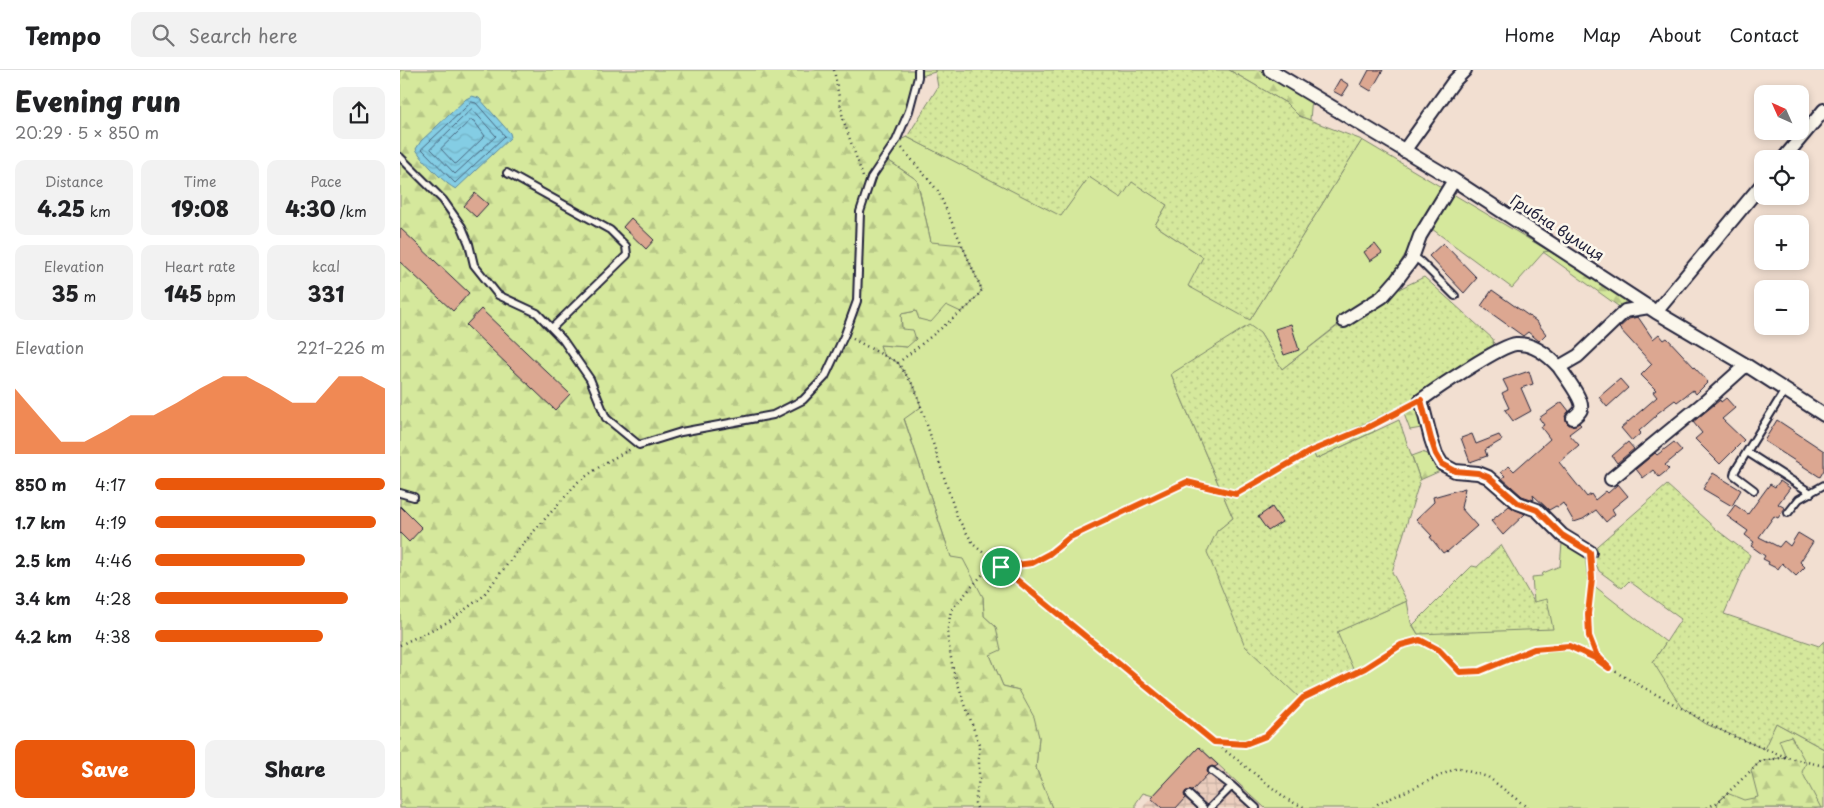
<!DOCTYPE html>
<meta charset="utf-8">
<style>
:root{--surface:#fff;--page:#f2f2f2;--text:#202124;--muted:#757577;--line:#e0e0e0;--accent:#ea580c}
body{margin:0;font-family:"Playpen Sans",sans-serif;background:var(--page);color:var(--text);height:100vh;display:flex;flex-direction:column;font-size:19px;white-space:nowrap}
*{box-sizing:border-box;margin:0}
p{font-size:16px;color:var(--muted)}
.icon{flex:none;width:28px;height:28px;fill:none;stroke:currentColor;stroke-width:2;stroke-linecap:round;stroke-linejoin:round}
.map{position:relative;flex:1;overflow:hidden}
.sheet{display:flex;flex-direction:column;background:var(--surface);width:400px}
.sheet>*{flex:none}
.needle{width:32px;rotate:315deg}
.tools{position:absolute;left:1354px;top:15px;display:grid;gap:10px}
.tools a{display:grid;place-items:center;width:55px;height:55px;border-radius:10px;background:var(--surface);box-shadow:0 2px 8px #0003;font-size:25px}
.pin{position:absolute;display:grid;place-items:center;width:42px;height:42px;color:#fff;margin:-21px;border:2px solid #fff;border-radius:50%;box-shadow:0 1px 5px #0007}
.round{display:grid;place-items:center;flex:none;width:52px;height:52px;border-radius:10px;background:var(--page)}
.overview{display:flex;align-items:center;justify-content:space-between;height:85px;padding:0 15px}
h1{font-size:28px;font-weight:800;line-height:38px}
.stats{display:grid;grid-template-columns:repeat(3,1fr);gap:8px;height:85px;padding:5px 15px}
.stats div{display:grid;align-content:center;border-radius:10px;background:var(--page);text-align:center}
.stats b{font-size:21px;font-weight:800}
.stats small{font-size:14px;font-weight:400}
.stats p{font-size:14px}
.chart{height:140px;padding:10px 15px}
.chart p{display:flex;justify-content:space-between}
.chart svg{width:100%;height:90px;margin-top:5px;fill:var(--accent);opacity:.7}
.button{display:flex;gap:10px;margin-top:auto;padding:10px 15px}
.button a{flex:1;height:58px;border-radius:10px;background:var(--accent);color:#fff;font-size:20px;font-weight:800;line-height:58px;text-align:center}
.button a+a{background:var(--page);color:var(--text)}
ul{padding:0 15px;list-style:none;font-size:16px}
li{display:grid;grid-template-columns:80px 60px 1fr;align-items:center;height:38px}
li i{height:12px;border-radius:6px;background:var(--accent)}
header{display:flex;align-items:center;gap:30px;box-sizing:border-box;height:70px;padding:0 25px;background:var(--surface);border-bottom:1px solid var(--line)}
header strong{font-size:24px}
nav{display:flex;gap:28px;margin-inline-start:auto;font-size:18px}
.search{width:350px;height:45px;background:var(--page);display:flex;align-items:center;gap:12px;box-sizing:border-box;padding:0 18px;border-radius:10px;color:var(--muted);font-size:19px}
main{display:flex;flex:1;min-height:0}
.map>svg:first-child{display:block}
.industrial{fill:url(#industrial-grid)}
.grass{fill:#d5e89c;stroke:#7c856c}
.forest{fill:url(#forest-firs);stroke:#7c856c}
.garden{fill:url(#garden-dots);stroke:#7c856c}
.water{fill:url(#water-waves);stroke:#5d89a0}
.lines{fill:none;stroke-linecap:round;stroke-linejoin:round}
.shore{stroke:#49667f;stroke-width:1}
.building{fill:#dca791;stroke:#22223b}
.lane-casing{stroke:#22223b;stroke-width:10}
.street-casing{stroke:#22223b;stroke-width:16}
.path{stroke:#22223b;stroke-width:2.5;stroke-dasharray:1 4;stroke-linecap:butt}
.lane{stroke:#fbf7ec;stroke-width:6}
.street{stroke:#fbf7ec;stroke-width:12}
.route-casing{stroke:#fff;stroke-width:10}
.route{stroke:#ea580c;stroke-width:6}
.labels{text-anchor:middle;stroke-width:5;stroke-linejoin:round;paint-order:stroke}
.street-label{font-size:15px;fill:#22223b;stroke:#fbf7ec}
</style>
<header>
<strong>Tempo</strong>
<div class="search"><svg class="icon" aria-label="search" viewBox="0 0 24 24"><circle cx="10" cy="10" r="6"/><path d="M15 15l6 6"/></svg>Search here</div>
<nav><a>Home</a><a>Map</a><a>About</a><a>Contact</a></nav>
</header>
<main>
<section class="sheet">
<div class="overview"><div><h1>Evening run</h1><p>20:29 · 5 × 850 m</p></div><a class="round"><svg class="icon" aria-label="share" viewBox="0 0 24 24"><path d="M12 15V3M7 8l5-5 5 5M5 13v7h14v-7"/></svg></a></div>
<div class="stats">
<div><p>Distance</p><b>4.25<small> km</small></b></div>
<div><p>Time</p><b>19:08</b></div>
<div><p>Pace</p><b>4:30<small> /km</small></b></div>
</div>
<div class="stats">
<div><p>Elevation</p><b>35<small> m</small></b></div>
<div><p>Heart rate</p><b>145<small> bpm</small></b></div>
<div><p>kcal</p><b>331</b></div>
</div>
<div class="chart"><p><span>Elevation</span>221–226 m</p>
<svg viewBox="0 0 160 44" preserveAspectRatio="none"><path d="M0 44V12L10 25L20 38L30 38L40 32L50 25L60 25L70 19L80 12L90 6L100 6L110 12L120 19L130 19L140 6L150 6L160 12V44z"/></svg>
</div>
<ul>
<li><b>850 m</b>4:17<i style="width:100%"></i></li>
<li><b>1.7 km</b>4:19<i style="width:96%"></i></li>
<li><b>2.5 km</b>4:46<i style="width:65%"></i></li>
<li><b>3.4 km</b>4:28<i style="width:84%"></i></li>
<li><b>4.2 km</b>4:38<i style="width:73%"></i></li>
</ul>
<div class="button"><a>Save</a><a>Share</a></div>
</section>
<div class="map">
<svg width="1424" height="738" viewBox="0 0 1424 738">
<defs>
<pattern id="industrial-grid" width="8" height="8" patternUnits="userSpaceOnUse" patternTransform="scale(1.25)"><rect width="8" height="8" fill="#ebcebe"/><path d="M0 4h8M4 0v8" fill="none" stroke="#c9b1a4"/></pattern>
<pattern id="forest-firs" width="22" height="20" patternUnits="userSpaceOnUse" patternTransform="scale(1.25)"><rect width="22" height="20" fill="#d5e89c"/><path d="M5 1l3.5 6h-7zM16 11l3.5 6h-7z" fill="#b7c787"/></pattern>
<pattern id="garden-dots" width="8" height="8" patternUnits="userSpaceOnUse" patternTransform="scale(1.25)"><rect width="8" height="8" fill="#d5e89c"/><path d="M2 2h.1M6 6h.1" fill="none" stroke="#b7c787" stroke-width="1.8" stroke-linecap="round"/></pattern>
<pattern id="water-waves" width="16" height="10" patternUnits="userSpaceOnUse" patternTransform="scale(1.25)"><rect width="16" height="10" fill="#84cde4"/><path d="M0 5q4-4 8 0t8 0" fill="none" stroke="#72b0c4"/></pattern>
</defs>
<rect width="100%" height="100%" fill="#f2dfd1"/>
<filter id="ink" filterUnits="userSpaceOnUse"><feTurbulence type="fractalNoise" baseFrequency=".02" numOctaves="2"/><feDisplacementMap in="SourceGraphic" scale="10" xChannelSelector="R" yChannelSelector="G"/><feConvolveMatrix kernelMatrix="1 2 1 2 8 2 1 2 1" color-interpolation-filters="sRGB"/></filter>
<g filter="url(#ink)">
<path class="industrial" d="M799 677 818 695 865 738H742Z"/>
<path class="grass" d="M507 67 661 145 689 107 732 111 767 135 755 155 803 187 850 250 962 70 1149 181 1143 183 1112 218 1032 159 1023 154 986 217 882 299 860 263 771 304 833 448 817 461 936 562 1007 531 1011 553 1018 564 1134 532 1132 507 1142 506 1143 503 1160 496 1162 473 1185 484 1188 511 1266 572 1253 592 1363 678 1376 653 1424 679V738H865L799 677 753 726 743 723 736 733V738H652L636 698 639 667 619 620 603 616 590 585 596 557 584 546 583 527 551 487 504 348 521 337 498 293 483 285 480 275 507 277 502 259 501 244 516 241 531 172 517 110 485 88 497 71Z"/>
<path class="forest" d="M0 0H535V2L518 7 509 41 483 87 517 110 531 172 562 175 582 220 570 235 561 242 546 235 531 252 519 249 516 241 501 244 502 259 513 260 516 269 507 277 480 275 483 285 498 293 515 318 521 337 504 349 551 487 563 489 583 527 584 546 596 557 601 580 590 585 603 616 619 620 634 647 639 667 636 698 652 738H0Z
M829 0H871L912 26 910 50 899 46 886 33Z
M1149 181 1225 229V241L1143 182Z
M1021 330 1027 357 1010 360 1001 336 1010 332Z
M971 350 975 361 916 389 911 379Z
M1023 382 1038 389 1047 398 1020 410 1012 386Z
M1391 666 1406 693 1402 702 1421 738H1317L1318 732 1327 723 1344 730 1358 727 1351 700 1361 691 1386 687 1379 670Z"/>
<path class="garden" d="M535 0H829L886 33 899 46 962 70 850 250 788 216 803 187 755 155 767 135 732 112 721 128 689 107 661 146 507 67 538 17Z
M1024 207 1093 269 1095 283 1025 327 1010 332 912 379 916 389 999 350 1020 410 992 502 1007 531 937 562 953 599 902 630 845 576 807 482 817 461 833 448 771 304 849 255 860 263 882 299 944 251 978 229Z
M1267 415 1317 460 1350 485 1324 544 1419 576 1424 571V679L1376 653 1364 679 1306 654 1281 637 1253 592 1281 549 1229 511 1222 518 1199 501 1190 482Z
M1101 475 1134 532 1147 529 1153 559 1018 564 1013 555 1072 496 1077 497Z"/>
<path class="water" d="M72 26 79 28 110 63 111 67 56 119C46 115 21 89 16 79L21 71 66 29Z"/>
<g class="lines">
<path class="shore" d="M72 32 76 33 105 66 55 113 22 79Z
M72 39 96 66 55 104 31 79Z
M71 50 74 51 85 66 57 93 55 94 41 79Z"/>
</g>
<path class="building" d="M969 0H983L971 21 961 15Z
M940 9 949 15 942 26 933 21Z
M75 123 88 134 76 147 64 136Z
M231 148 254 170 246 179 223 157Z
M0 158 69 223 53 241 0 192Z
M1043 173 1077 208 1064 223 1029 186Z
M975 174 982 183 970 191 964 182Z
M1092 220 1136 251 1146 264 1139 271 1128 262 1123 266 1081 236Z
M81 239 170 324 155 340 66 255Z
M1238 247 1253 269 1259 264 1264 270 1267 268 1308 312 1296 324 1293 320 1277 332 1275 330 1255 345 1256 346 1239 361 1241 363 1232 371 1221 358 1257 327 1253 322 1256 320 1241 305 1252 294 1219 258 1229 249Z
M891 254 899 280 884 285 875 259Z
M1129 301 1133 314 1121 318 1131 341 1113 351 1105 340 1109 338 1102 323 1108 320 1103 310Z
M1220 309 1228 318 1207 337 1199 327Z
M1326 328 1335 338 1322 349 1344 370 1320 394 1295 369 1302 363 1293 352 1320 330 1321 332Z
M1162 332 1169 341 1165 346 1167 353 1171 356 1179 353 1181 355 1169 364 1179 375 1159 392 1187 427 1191 424 1195 430 1206 421 1208 423 1218 414 1228 426 1212 439 1215 444 1206 452 1196 440 1183 449 1174 452 1163 433 1158 437 1156 436 1149 440 1133 425 1134 430 1122 426 1102 408 1105 406 1101 402 1109 396 1114 401 1150 369 1141 357 1144 355 1139 348Z
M1377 350 1424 381V400L1420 407 1364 371Z
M1072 364 1076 374 1099 365 1102 370 1085 380 1087 386 1070 392 1061 368Z
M1228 372 1234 379 1217 393 1212 386Z
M1274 372 1282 381 1265 395 1269 399 1259 407 1253 400 1243 408 1236 399 1255 383 1257 385Z
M1313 403 1341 420 1332 436 1303 419Z
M1380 411 1390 418 1378 434 1385 438 1378 448 1374 446 1359 467 1379 477 1384 471 1390 476 1398 463 1413 472 1400 492 1405 497 1396 506 1382 493 1378 499 1368 494 1369 492 1363 489 1365 486 1351 476 1354 472 1345 465 1348 461 1327 446 1335 435 1348 444 1370 414 1375 417Z
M1065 418 1061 438 1077 456 1047 482 1046 481 1043 483 1030 467 1032 466 1016 449 1034 432 1033 427Z
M0 436 22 458 9 472 0 463Z
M1109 436 1125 444 1103 465 1091 451Z
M872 437 882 452 868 461 858 447Z
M799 677 818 695 815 697 812 696 808 698 807 701 808 704 792 721H786L784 724 785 728 776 738H762L751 728Z"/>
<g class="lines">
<defs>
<path id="lane" d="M0 87 43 130 62 157 69 174 74 195 98 225 137 243 163 270 190 309 206 348 239 375 281 362 373 345 403 330 425 307 445 264 457 231 460 142 471 108 496 71 509 41 518 7V0
M107 103 210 160 226 176 227 185 152 258
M1013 186 1021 192 1055 226
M1347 382 1411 423
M1354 420 1334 405 1335 401 1385 320
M0 423 14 427
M1388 443 1399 429 1424 415
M812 701 832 716
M789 725 803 738
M810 738 832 716 856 738"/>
<path id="street" d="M870 0 1054 110 1256 242 1346 295 1424 345
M1004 81 1054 11 1065 0
M1383 89 1424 40
M1256 242 1362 114
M944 251 982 227 996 211 1011 191 1020 166 1054 110
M1159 297C1164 305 1184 330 1181 339 1180 343 1176 345 1173 348
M1211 409 1306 331 1346 295
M1190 482 1162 465 1137 440 1118 433 1088 407 1078 403 1055 401 1042 394 1036 384 1031 369 1021 330C1036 319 1101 275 1116 274 1133 273 1149 286 1159 297L1178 286 1225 241 1249 237"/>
</defs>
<use href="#lane" class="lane-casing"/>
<use href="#street" class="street-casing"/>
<path class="path" d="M434 0 443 49 463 107
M453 269 498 293 515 318 557 447 574 475 813 671 888 730 906 738
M498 293 570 235 582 220 538 121 502 78
M1191 493C1192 528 1178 565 1205 593
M0 575 48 552 82 527 127 469 178 412 208 391 231 379
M815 672 845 674 866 666 903 628 965 598 1001 575 1019 570 1039 580 1061 602 1080 601 1134 579 1169 576 1195 588 1221 605 1330 665 1386 687
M577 738 575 733 579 709V674L553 600 547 564 551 540 583 504 601 497 632 493 649 484 670 467 787 411 836 425 911 381 969 357 1011 335
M974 738 978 734 1057 698 1088 707 1128 738
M1307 738 1318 732 1361 691 1386 687 1424 696"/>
<use href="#lane" class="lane"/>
<use href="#street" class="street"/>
</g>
</g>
<g class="lines" filter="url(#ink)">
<defs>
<path id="route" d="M1021 330 1031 369 1036 384 1042 394 1055 401 1078 403 1088 407 1118 433 1137 440 1162 465 1190 482 1192 508 1188 544 1189 566 1196 584 1209 598 1195 588 1169 576 1134 579 1080 601 1060 602 1039 580 1020 570 1001 575 965 598 903 628 866 666 845 674 814 672 601 497 632 493 649 484 670 467 787 412 836 424 911 381 969 357Z"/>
</defs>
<use href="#route" class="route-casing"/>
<use href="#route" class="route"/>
</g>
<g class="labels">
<g class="street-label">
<text transform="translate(1157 158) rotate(33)" y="5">Грибна вулиця</text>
</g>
</g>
</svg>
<div class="tools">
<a><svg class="needle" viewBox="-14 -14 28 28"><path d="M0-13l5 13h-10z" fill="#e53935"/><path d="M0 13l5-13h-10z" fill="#757577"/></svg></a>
<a><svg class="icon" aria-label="locate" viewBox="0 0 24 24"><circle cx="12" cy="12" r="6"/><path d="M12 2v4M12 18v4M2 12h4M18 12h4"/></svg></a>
<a>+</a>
<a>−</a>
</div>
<div class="pin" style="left:601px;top:497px;background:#1e9e55"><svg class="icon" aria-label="arrive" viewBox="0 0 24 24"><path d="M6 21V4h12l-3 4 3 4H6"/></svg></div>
</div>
</main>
